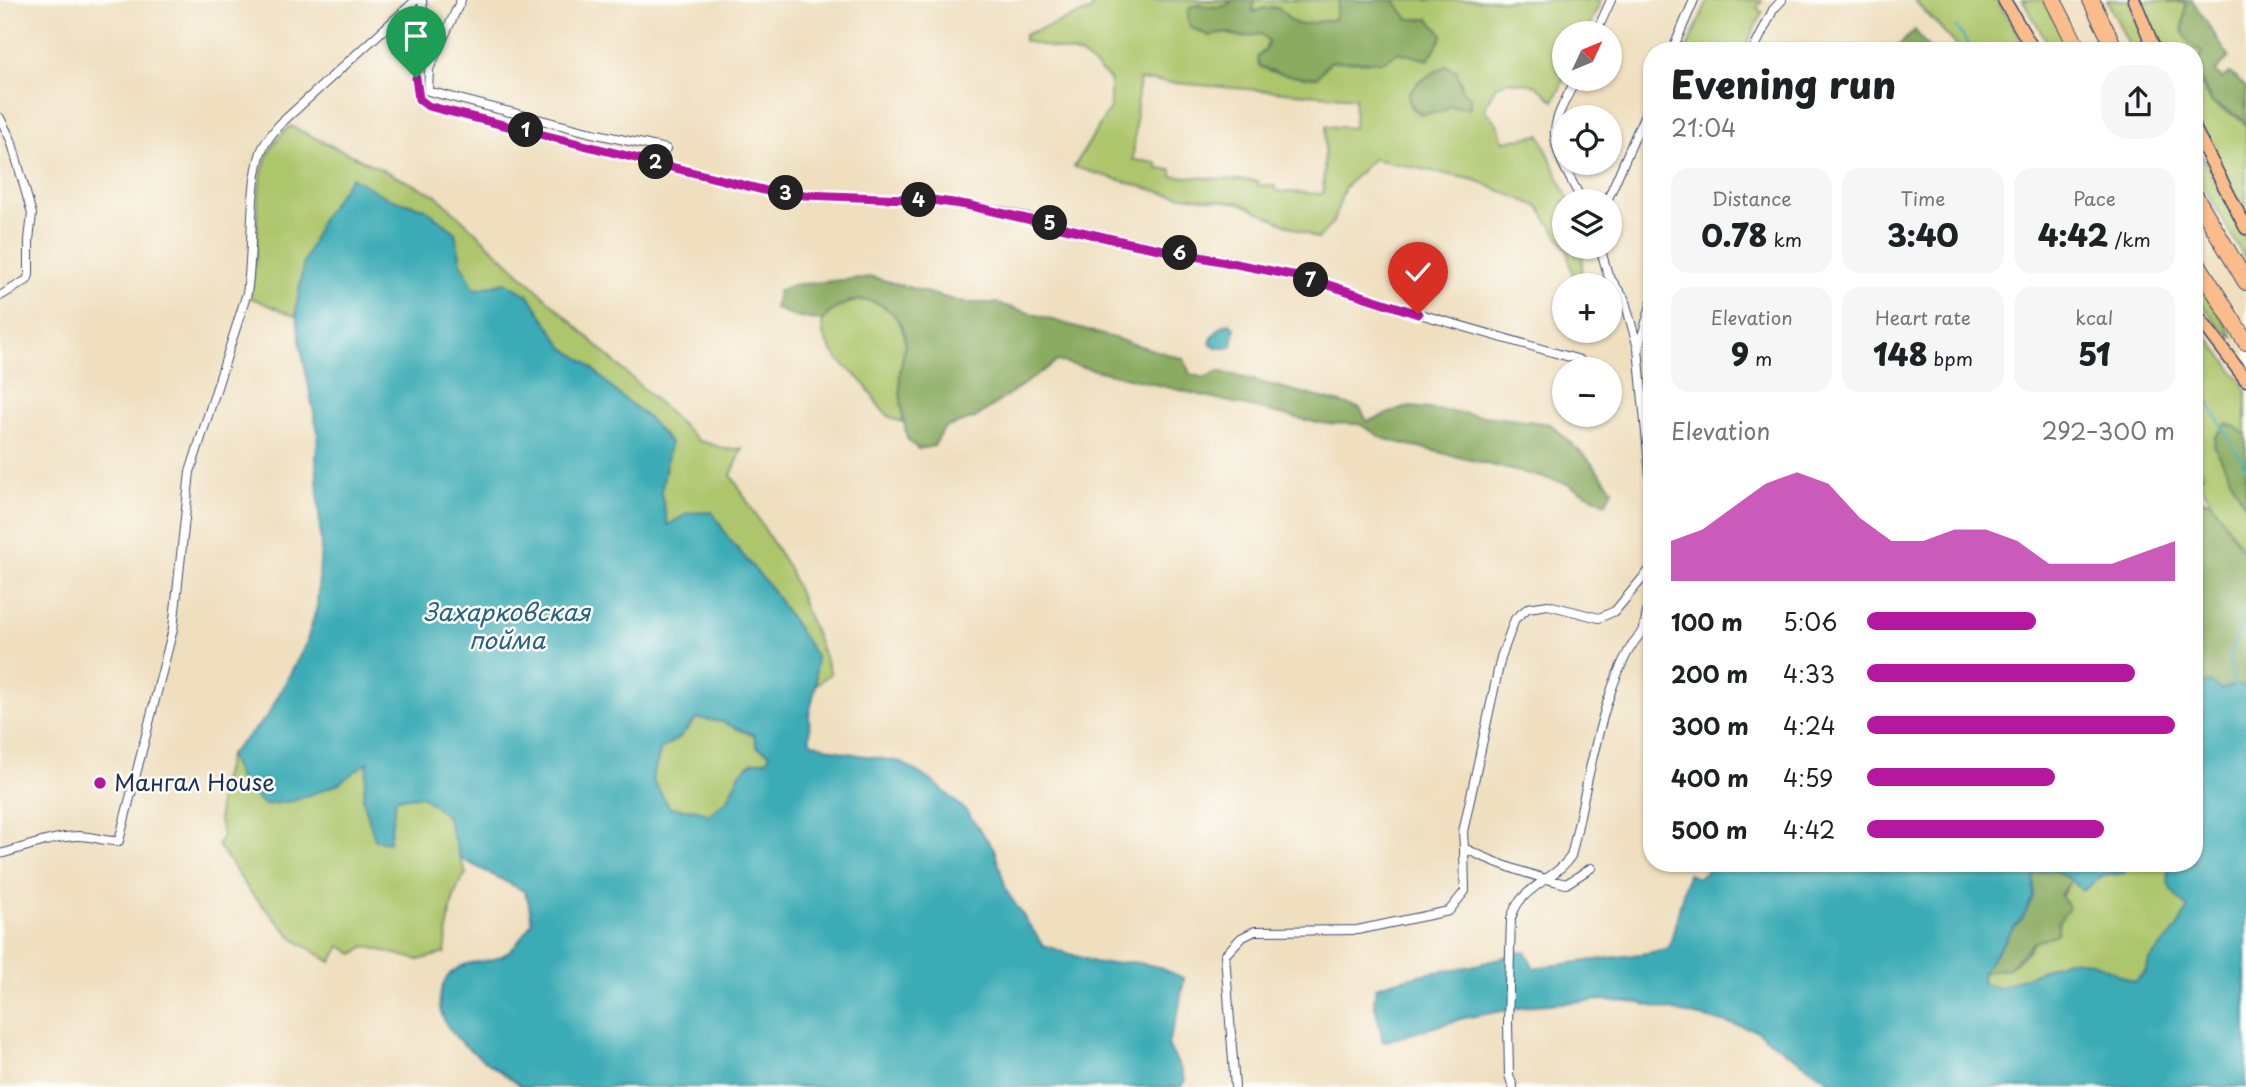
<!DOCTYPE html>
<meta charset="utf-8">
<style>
:root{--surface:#fff;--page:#f6f6f6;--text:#202124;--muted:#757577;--accent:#b5179e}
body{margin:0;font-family:"Playpen Sans",sans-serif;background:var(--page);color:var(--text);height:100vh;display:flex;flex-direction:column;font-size:26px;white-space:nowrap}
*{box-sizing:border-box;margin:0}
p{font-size:23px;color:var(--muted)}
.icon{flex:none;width:38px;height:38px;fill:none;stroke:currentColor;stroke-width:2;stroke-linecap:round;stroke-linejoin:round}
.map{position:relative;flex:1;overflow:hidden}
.sheet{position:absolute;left:1643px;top:42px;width:560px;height:830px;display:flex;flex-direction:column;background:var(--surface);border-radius:28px;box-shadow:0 2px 5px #0004}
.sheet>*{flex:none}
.needle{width:46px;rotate:46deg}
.buttons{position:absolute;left:1552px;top:21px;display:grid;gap:14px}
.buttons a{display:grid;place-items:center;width:70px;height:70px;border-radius:50%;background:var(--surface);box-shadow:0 2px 5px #0004;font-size:35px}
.pin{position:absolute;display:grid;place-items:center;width:60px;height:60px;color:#fff;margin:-72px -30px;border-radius:50% 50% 50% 0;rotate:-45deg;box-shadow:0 0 7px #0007}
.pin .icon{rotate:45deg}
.km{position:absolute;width:35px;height:35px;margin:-18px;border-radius:50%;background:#222;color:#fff;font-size:19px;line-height:35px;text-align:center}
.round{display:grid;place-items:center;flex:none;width:74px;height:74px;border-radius:28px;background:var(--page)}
.summary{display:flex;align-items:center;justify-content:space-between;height:119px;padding:0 28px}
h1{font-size:38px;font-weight:800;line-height:52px}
.figures{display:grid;grid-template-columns:repeat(3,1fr);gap:10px;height:119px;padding:7px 28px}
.figures div{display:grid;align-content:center;border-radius:18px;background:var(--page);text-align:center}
.figures b{font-size:30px;font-weight:800}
.figures small{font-size:19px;font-weight:400}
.figures p{font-size:19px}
.chart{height:196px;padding:14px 28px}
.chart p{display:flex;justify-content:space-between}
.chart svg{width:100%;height:126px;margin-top:7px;fill:var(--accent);opacity:.7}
ul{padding:0 28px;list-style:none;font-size:23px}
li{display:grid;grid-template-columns:112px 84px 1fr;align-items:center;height:52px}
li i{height:18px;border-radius:9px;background:var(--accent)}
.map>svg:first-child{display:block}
.green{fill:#adc66c;stroke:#647a65;stroke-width:2;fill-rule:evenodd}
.forest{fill:#8aab60;stroke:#526d5f;stroke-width:2}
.water{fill:#3aabb5;stroke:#2a6d8a;stroke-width:2;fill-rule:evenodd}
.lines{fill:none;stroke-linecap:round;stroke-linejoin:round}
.stream{stroke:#3aabb5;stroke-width:2.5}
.minor-casing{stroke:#3b496d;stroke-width:10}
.primary-casing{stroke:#3b496d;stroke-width:15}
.motorway-casing{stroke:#3b496d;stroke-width:18}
.minor{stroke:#fff;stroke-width:8}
.primary{stroke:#f9bc8a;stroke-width:12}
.motorway{stroke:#f9bc8a;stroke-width:16}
.route-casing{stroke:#fff;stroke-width:14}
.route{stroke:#b5179e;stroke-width:9}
.poi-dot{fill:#b5179e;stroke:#fdfcf7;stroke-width:2.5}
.labels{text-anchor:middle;stroke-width:5;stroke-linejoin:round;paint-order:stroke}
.poi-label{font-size:23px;fill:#1b2f5e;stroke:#fdfcf7;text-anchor:start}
.water-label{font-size:24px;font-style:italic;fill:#276181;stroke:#fdfcf7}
</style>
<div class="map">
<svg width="2246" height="1087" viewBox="0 0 2246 1087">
<rect width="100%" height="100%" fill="#fdfcf7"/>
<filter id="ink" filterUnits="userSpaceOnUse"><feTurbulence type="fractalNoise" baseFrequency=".0143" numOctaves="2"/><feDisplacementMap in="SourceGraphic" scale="14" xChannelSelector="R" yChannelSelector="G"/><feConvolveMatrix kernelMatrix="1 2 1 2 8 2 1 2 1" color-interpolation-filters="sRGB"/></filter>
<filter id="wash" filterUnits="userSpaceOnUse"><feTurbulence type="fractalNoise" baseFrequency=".00686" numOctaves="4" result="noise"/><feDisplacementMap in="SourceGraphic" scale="28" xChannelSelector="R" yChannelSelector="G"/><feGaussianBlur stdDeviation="1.57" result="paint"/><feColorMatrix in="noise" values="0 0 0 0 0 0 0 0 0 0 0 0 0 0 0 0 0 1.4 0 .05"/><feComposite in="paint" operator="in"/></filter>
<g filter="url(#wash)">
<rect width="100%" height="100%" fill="#efdfbf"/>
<path class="green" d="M1093 0H1232C1223 13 1211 7 1199 4L1210 36C1229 31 1226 35 1242 37 1247 37 1255 35 1261 34L1269 40 1265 50 1269 71 1306 78 1330 61 1382 62 1399 52 1429 19H1408L1395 2 1396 0H1601L1586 33H1564V79L1554 101 1536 85 1508 81 1495 87 1484 109 1498 125 1503 141 1540 135 1569 201H1564V247H1585L1583 253 1582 270 1575 284 1567 250 1539 207 1475 180 1373 159 1345 187 1333 222 1318 239 1240 203 1167 194 1074 167 1110 108V79L1082 55 1024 41V35L1092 10ZM1429 76 1461 80 1462 90 1460 108 1450 106 1442 112 1421 114 1412 108 1408 97 1419 81ZM1139 80 1355 98 1354 128 1326 126 1323 194 1275 191V186L1258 185V181L1172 176V170L1157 169V163L1133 160Z
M1254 0H1339L1336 19C1325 20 1304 26 1297 24 1291 21 1288 17 1284 13 1276 3 1263 9 1253 12Z
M1708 0H1762L1757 8 1762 12 1744 51H1686Z
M1914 0H1997L2028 51H1962Z
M2023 0H2044L2070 51H2052Z
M2107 0H2129L2149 51H2132Z
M2139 0 2186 2 2182 32 2203 52 2195 66C2199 77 2203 95 2212 103 2222 112 2236 113 2246 125V216L2195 118 2194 51H2161Z
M290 126 436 195 699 441C719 444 722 453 743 448L731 475 789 569 831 673 816 685V656L770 587 729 539 712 512 668 526 661 493 670 442 648 418 617 393 587 363 563 347 529 296 505 282 475 290 461 262 455 232 424 208 388 198 351 178 304 262 296 309 297 317 249 297C252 283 255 268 256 253 259 208 251 158 290 126Z
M2194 140 2246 239V260L2195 172Z
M2194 273 2234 338 2223 331 2195 295Z
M862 300C885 303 903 315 905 341 905 351 901 362 900 373 899 389 902 406 903 422 879 417 876 397 862 381 854 373 844 367 837 358 810 323 821 308 862 300Z
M2194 319 2246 388V555L2197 479 2203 474 2195 461V413L2200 401 2195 387Z
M697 718 722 722 754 736 757 747 770 753 768 760 751 763 733 786 728 800 708 815 699 810 670 808 652 779 661 749 680 737Z
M229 755 241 784 336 785 368 761 363 799 392 813 396 798 422 796 446 815 466 874C449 896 448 926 445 953L419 960 365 946 354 954 340 946 331 962 294 939 251 893 218 845 223 835 219 821V794Z
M2130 863H2170L2167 875 2188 908C2176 932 2154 965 2134 982L2092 962 2032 975 1999 988 1983 984 1982 973C1990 971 2002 971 2010 967 2040 948 2050 906 2072 880L2083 891 2102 876 2124 872Z"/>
<path class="forest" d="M1232 0H1254L1253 12C1264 9 1276 3 1284 13 1288 17 1291 22 1297 24 1303 26 1326 20 1335 19L1339 0H1396L1395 2 1408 19H1429L1443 35 1428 60 1399 52 1382 62 1331 61 1317 77C1299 78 1276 74 1259 66L1257 57 1265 50 1269 41 1261 34 1241 37 1231 33H1221L1210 36 1191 28 1187 18 1190 7C1205 1 1220 15 1232 0Z
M2169 0H2192L2229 57 2215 72 2222 79 2230 73 2246 87V125L2240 117 2211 102 2195 66 2203 52C2177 39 2183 28 2186 3L2169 2Z
M1915 30 1930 51H1893Z
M1447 66 1457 71 1462 90 1470 97V108L1450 106 1442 112 1421 114C1399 98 1409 88 1427 77 1435 72 1438 68 1447 66Z
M872 277 964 303H996L1184 359 1190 374 1205 378 1218 371 1360 408 1367 421C1384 417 1396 408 1412 407L1550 424 1588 459 1612 489 1606 503 1565 483 1385 439 1359 424 1318 423 1057 361 975 418 944 428 934 446 918 449 907 439C903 418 899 395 900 374 901 363 905 353 905 342 904 320 886 301 863 300 847 300 832 309 822 321L792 316 775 308 778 291 793 285Z
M2226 424 2234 426 2246 435V506C2233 486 2225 465 2214 445L2215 437Z
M2194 494 2200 499 2211 501 2246 555V687L2234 685 2222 690 2211 683H2195Z
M2052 869 2072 880 2060 894 2069 908 2059 921 2057 934 2033 943 2008 968 1982 973 2014 927 2024 916 2033 896 2034 874Z"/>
<path class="water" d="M351 177 388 198 424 208 455 232 461 262 475 290 505 282 529 296 563 347 587 363 617 393 648 418 670 443 661 493 668 525 688 513 712 512 729 539 770 587 816 656V685L809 715 810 742 842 752 901 762 935 783 965 810 994 849 1007 892 1043 945 1100 964 1132 962 1155 966 1184 978 1178 1013 1168 1044C1173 1057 1181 1066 1185 1080L1181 1087H522C495 1065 429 1035 441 991 445 977 451 971 464 965 472 961 482 962 490 960 514 954 518 942 532 922L528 900 524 891 460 858 446 815 422 796 396 798 389 842 375 840 363 799 368 762 336 785 293 801 264 805 241 784 229 755 267 717 306 644 317 606 321 547 316 457 318 433 301 348 296 310 304 262 322 218ZM697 718 722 722 754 735 757 747 770 753 767 760 751 763 740 773 728 799 708 815 699 810 670 808 652 779 661 749 680 737Z
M1230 323 1235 328 1232 346C1226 350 1215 348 1210 343 1212 335 1221 325 1230 323Z
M2195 683H2211L2222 690 2234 685 2246 687V1087H1838L1753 1029 1639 1003 1604 1000 1535 1005 1464 1018 1383 1042 1374 1001 1376 987C1404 977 1432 972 1461 968 1483 965 1504 956 1525 951L1534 968 1648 953 1669 948 1688 874 1699 878 1706 872 1708 863H2130L2124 873 2102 876 2083 891 2072 880 2052 869 2034 874 2033 896 2024 916 2014 927 1982 973 1983 984 1999 988 2066 960 2093 962 2134 982 2146 972 2149 960 2177 929 2188 908C2171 892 2164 887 2170 863H2194Z"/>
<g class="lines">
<path class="stream" d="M1956 27 1973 51
M2194 377 2246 468
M2235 686 2229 660 2246 609"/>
</g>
</g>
<g filter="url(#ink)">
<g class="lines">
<defs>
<path id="minor" d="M422 0C423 11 424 22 423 34 422 57 404 90 428 106L767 191 805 195 932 200 1005 212 1129 242 1307 278 1364 298 1580 360
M461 0 429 69 428 91 588 132 666 149
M1596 33 1611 0
M1672 51 1694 0
M1753 51 1773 10 1782 0
M1576 79C1569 94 1557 112 1555 130 1553 153 1572 180 1582 201
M0 118 11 140 32 214 29 240V275L27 280 0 296
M1607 201 1652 98
M1600 247 1608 275 1624 298 1638 348 1652 497
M1639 346 1652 302
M1644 628 1652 587
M0 854C24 848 50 837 76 836 91 835 103 842 119 841L173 629 190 472 247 293C254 249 248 194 261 152 265 141 272 134 279 125L416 0
M1591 868 1566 884C1531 876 1497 864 1464 848L1463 832 1501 657 1515 619 1528 608 1548 605 1599 618 1615 611 1652 567
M1235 1087 1225 955 1241 938 1255 931 1357 930 1449 911 1465 891 1464 848
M1513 1087 1509 1075 1508 1023 1511 918C1513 913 1515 907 1519 902 1533 883 1558 876 1571 856 1585 803 1605 652 1652 624"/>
<path id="primary" d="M2004 0 2034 51
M2134 0 2155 51
M2194 128 2246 228
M2194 311 2246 380"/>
<path id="motorway" d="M2053 0 2079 51
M2091 0 2116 51
M2194 194 2246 282
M2194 258 2246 342"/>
</defs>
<use href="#minor" class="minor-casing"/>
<use href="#primary" class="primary-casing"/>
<use href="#motorway" class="motorway-casing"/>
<use href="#minor" class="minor"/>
<use href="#primary" class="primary"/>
<use href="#motorway" class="motorway"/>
</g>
</g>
<g class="lines" filter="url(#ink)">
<defs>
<path id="route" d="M416 78 419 99 428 106 767 191 805 195 932 200 967 205 1129 243 1307 278 1418 314"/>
</defs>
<use href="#route" class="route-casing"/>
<use href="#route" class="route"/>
</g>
<circle class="poi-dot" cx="100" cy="783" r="7"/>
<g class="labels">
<g class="poi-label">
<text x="114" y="791">Мангал House</text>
</g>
<g class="water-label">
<text x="507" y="621">Захарковская<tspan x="507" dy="28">пойма</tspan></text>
</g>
</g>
</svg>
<div class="buttons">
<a><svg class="needle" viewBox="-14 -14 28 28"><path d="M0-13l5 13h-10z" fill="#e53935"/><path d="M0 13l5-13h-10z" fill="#757577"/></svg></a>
<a><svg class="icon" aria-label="locate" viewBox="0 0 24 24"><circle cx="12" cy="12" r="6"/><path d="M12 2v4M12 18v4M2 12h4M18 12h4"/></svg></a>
<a><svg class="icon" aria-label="layers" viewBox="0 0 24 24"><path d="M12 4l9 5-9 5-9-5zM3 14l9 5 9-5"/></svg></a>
<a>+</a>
<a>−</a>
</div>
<div class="pin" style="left:416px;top:78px;background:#1e9e55"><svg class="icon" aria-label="arrive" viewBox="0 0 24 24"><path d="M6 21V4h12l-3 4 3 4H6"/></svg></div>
<div class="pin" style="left:1418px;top:314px;background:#d93025"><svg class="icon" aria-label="check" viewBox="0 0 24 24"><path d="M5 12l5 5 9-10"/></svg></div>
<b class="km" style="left:526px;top:130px">1</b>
<b class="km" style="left:656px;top:162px">2</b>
<b class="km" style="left:786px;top:193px">3</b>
<b class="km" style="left:919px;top:200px">4</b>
<b class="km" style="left:1050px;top:223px">5</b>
<b class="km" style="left:1180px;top:253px">6</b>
<b class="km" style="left:1311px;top:280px">7</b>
<section class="sheet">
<div class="summary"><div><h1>Evening run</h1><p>21:04</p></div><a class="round"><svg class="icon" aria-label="share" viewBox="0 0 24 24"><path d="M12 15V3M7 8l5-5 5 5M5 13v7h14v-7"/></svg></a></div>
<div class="figures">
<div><p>Distance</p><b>0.78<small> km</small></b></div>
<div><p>Time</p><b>3:40</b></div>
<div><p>Pace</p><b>4:42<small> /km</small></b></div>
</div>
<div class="figures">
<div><p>Elevation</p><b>9<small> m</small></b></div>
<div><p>Heart rate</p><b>148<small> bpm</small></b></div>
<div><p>kcal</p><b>51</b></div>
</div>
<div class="chart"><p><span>Elevation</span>292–300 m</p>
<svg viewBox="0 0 160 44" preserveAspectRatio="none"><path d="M0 44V30L10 26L20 18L30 10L40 6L50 10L60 22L70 30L80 30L90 26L100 26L110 30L120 38L130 38L140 38L150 34L160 30V44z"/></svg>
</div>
<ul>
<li><b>100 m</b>5:06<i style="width:55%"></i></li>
<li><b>200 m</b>4:33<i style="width:87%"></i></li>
<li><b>300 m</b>4:24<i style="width:100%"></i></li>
<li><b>400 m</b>4:59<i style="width:61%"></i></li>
<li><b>500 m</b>4:42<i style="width:77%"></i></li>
</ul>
</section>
</div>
